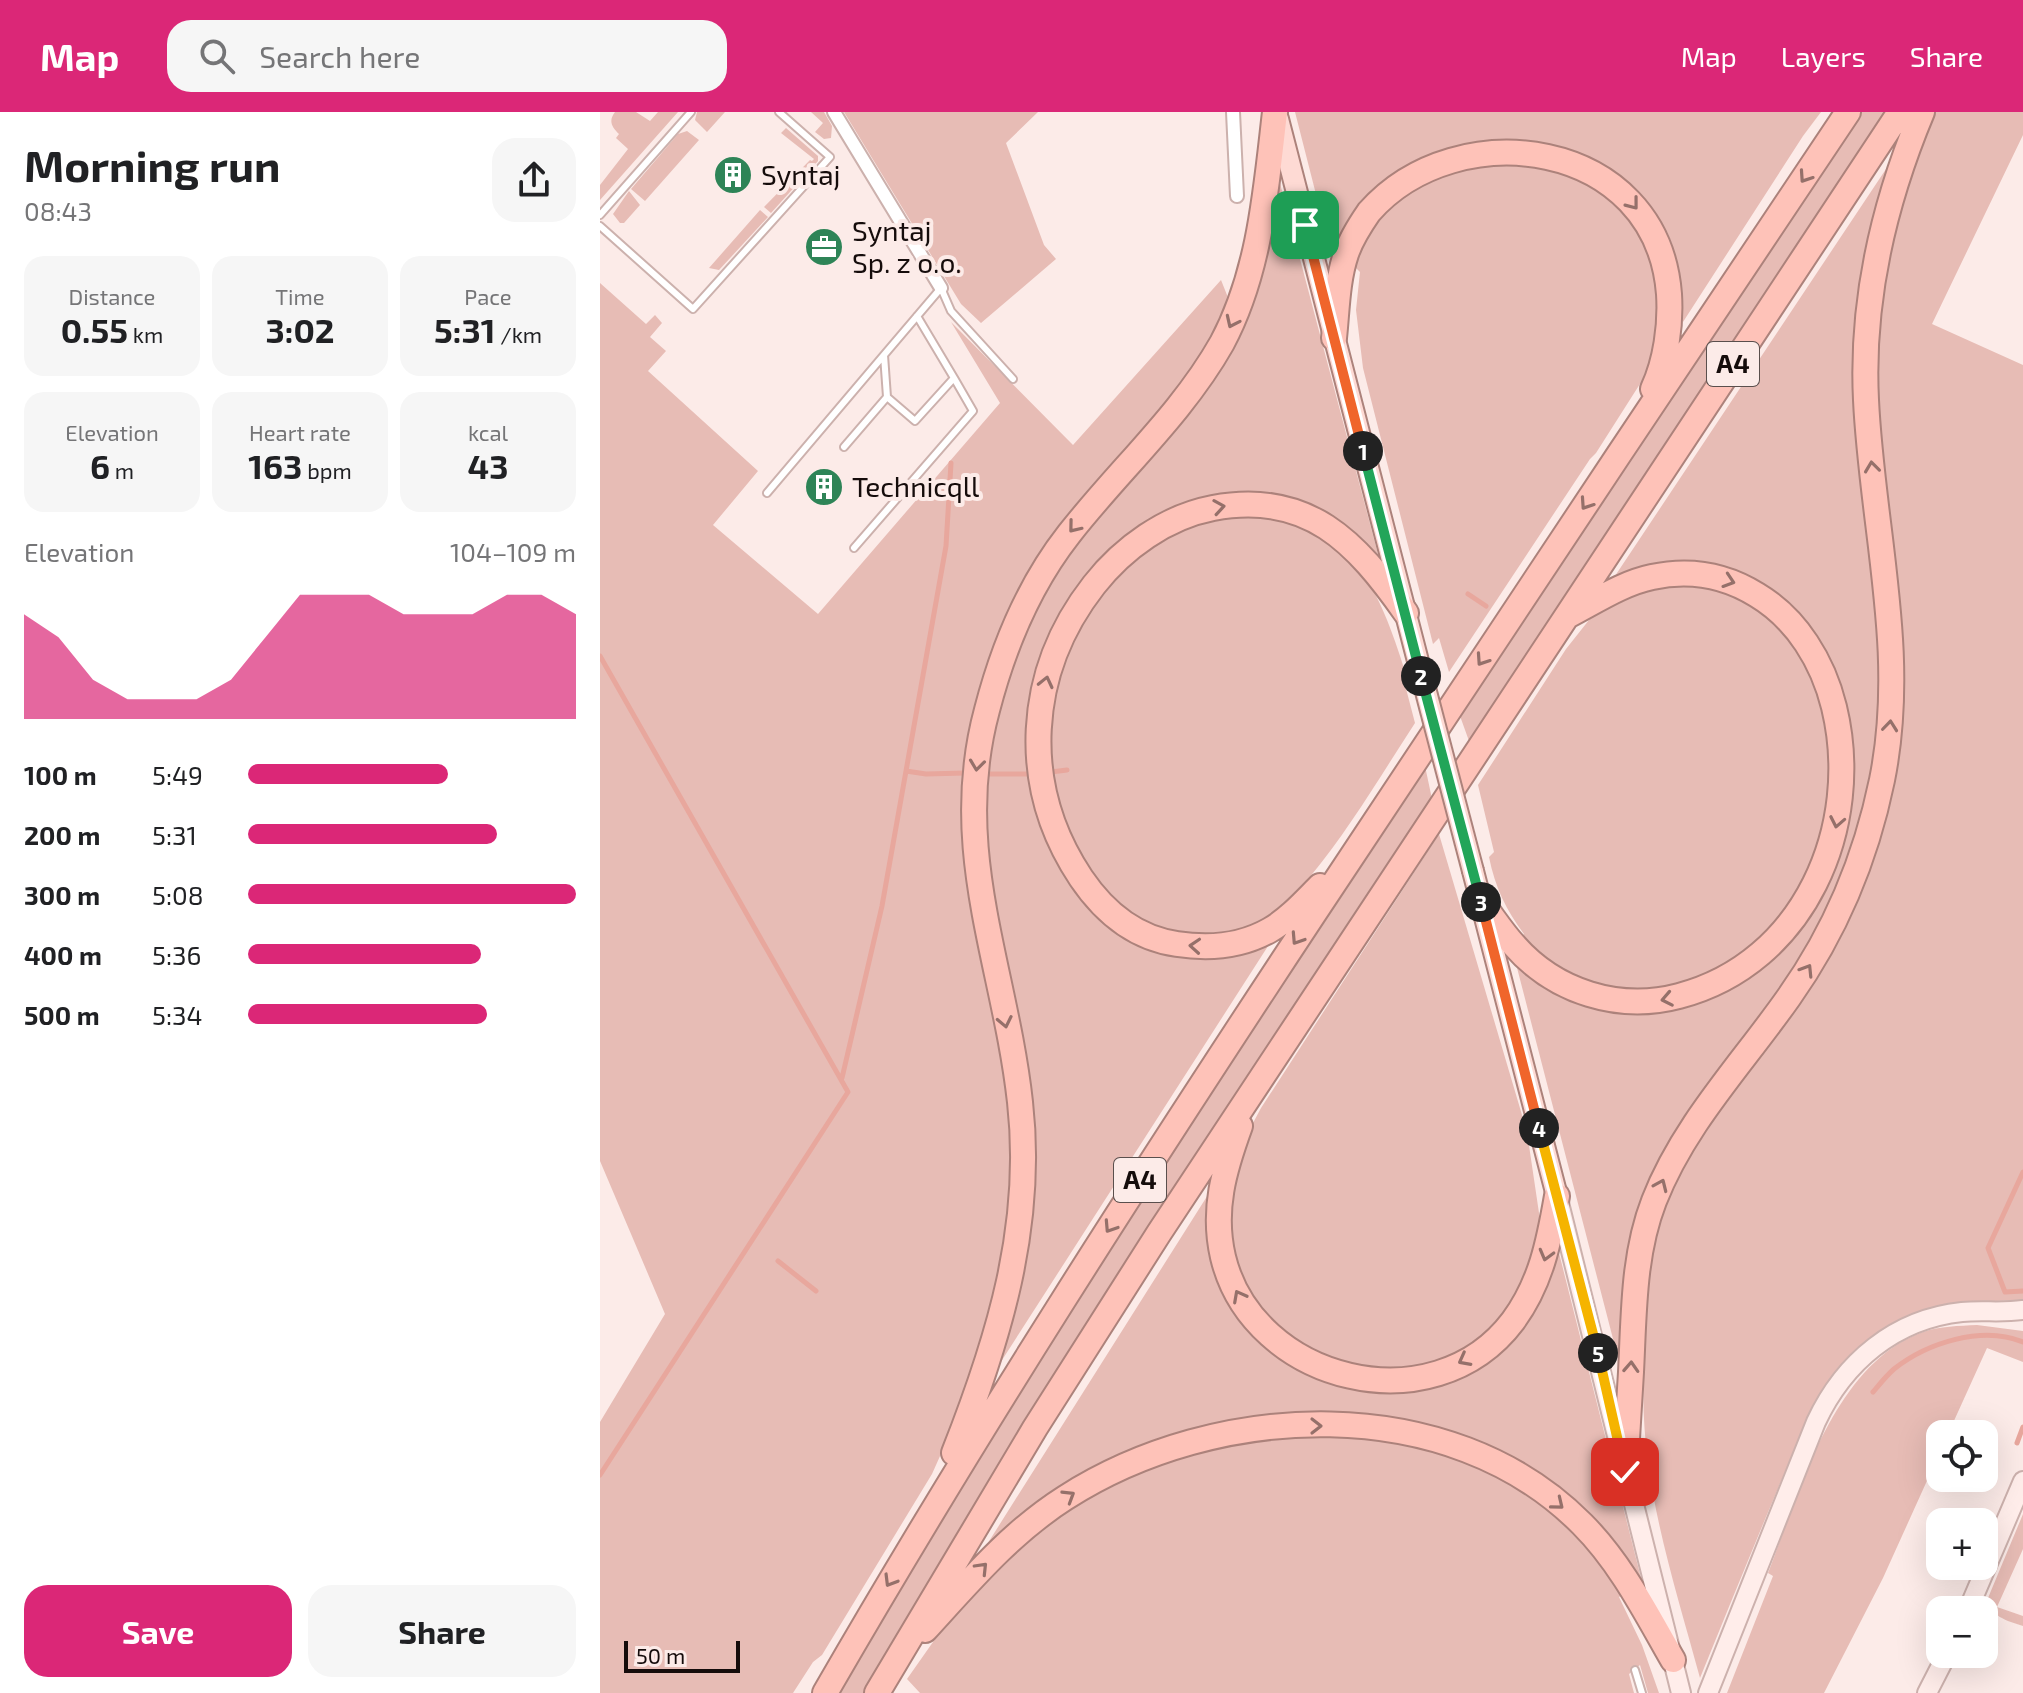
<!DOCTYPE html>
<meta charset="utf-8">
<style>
:root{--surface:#fff;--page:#f6f6f6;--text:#202124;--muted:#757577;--accent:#db2777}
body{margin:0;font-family:"Exo 2",sans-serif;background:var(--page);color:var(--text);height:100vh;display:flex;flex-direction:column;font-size:30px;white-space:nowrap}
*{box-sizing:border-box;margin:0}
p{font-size:26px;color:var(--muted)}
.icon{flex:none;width:44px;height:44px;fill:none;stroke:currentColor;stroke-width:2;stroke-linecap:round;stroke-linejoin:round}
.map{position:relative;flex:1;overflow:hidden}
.sheet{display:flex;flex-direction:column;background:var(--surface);width:600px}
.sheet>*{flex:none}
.controls{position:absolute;left:1326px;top:1308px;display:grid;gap:16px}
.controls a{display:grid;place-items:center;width:72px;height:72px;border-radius:16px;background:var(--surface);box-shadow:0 8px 32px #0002;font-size:40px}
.scale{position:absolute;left:24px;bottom:20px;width:116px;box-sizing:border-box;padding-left:8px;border:4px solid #150c0b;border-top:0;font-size:22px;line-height:28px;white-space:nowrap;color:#150c0b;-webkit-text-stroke:6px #fcebe8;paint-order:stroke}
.pin{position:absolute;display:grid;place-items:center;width:68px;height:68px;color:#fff;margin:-34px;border-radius:16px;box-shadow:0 4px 12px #0006}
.km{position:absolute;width:40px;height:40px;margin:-20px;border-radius:50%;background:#222;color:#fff;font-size:22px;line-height:40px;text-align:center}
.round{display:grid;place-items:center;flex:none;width:84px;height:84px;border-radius:24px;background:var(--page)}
.head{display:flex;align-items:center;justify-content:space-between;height:136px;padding:0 24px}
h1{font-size:44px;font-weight:700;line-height:60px}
.stats{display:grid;grid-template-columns:repeat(3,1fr);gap:12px;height:136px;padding:8px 24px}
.stats div{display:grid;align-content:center;border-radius:20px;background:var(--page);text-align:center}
.stats b{font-size:34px;font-weight:700}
.stats small{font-size:22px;font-weight:400}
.stats p{font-size:22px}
.chart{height:224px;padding:16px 24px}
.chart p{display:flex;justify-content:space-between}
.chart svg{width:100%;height:144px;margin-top:8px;fill:var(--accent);opacity:.7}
.primary-button{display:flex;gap:16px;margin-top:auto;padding:16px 24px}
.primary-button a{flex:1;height:92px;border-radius:24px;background:var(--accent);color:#fff;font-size:32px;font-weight:700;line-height:92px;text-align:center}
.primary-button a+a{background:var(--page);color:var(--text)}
ul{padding:0 24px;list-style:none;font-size:26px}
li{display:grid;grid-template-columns:128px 96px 1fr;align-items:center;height:60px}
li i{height:20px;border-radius:10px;background:var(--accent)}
header{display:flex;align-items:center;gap:48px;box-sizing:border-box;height:112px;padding:0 40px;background:var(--accent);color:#fff}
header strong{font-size:38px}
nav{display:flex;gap:44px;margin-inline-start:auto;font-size:28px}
.search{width:560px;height:72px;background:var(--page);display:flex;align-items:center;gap:20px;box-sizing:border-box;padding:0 28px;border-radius:24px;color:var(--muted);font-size:30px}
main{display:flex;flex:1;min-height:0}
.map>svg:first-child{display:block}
.green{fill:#e7bcb5}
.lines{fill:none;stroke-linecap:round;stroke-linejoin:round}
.stream{stroke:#e8a79d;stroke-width:5}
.lane-casing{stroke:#ccb1ad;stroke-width:10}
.street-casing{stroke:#ccb1ad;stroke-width:16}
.secondary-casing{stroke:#ccb1ad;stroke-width:22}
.primary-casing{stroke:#ac827b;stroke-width:24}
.highway-casing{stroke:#ac827b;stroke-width:28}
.lane{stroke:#fff;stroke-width:6}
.street{stroke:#fff;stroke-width:12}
.secondary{stroke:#ffedea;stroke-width:18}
.primary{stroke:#fedad4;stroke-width:20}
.highway{stroke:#fec2b8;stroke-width:24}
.primary-bridge-casing{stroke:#ac827b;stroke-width:24;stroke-linecap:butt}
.primary-bridge{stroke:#fedad4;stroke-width:20}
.oneway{stroke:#95706a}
.split-1-casing{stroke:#fff;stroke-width:16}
.split-2-casing{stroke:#fff;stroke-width:16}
.split-3-casing{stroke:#fff;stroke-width:16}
.split-4-casing{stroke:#fff;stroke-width:16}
.split-5-casing{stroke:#fff;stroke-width:16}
.split-6-casing{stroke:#fff;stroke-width:16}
.split-1{stroke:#f0652b;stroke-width:10}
.split-2{stroke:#22a559;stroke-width:10}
.split-3{stroke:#22a559;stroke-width:10}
.split-4{stroke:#f0652b;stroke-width:10}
.split-5{stroke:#f5b400;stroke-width:10}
.split-6{stroke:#f5b400;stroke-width:10}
.labels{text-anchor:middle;stroke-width:8;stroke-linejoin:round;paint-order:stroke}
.shield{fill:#fcebe8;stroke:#5a4f4d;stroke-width:2}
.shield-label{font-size:26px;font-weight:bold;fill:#150c0b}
.poi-label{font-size:28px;fill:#150c0b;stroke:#fcebe8;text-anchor:start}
</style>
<header>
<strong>Map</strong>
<div class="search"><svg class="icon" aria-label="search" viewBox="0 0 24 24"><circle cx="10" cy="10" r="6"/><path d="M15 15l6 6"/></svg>Search here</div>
<nav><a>Map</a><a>Layers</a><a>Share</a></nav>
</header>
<main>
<section class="sheet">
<div class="head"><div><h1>Morning run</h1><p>08:43</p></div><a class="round"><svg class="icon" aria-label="share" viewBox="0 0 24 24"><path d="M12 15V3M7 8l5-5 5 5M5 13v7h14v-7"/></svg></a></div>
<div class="stats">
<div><p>Distance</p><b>0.55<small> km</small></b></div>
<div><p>Time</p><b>3:02</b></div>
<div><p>Pace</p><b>5:31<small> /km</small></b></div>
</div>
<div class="stats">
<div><p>Elevation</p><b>6<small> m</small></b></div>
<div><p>Heart rate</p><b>163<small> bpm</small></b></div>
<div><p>kcal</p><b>43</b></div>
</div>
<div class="chart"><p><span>Elevation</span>104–109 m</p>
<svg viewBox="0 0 160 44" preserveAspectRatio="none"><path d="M0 44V12L10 19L20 32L30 38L40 38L50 38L60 32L70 19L80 6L90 6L100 6L110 12L120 12L130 12L140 6L150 6L160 12V44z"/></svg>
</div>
<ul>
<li><b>100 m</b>5:49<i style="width:61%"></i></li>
<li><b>200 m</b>5:31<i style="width:76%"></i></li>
<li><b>300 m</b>5:08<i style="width:100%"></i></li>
<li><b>400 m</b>5:36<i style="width:71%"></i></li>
<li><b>500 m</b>5:34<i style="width:73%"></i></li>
</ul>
<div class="primary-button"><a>Save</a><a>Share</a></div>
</section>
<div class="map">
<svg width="1423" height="1581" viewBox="0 0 1423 1581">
<rect width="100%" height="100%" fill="#fcebe8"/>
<path class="green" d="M15 0H36L50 9 58 0H78L0 88V73L28 37 16 26 19 22C12 15 8 9 15 0Z
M97 0H125L107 20 95 8Z
M211 0H224L232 14 231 26 224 27 215 20 223 11Z
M244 0H438L406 31 444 133 456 147 381 211 361 192Z
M695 0H1221L1203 24 1083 210C1081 180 1080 147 1067 120 994 0 777 0 733 149Z
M1260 0H1288L869 629 860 604Z
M1335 0H1423V23L1332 212 1423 253V1188C1387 1190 1348 1188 1314 1201 1286 1213 1261 1232 1241 1255 1212 1289 1197 1334 1179 1374 1152 1438 1126 1502 1100 1566 1073 1466 1038 1364 1044 1259H1039L1042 1177 1068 1075 1282 707 1275 274 1281 181 1290 133 1321 31Z
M186 16 218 44V49L171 101 164 95 210 48 212 49 214 47 181 21Z
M87 19 99 28 45 89 31 77 78 22Z
M1300 36 1271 138 1285 565 1264 712 1218 826 1072 1037 1023 1254 1019 1250 915 848C980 887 1012 918 1091 892L1218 782 1240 588 1154 471 1009 473Z
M955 50 1019 92 1045 132 1056 165 1060 202 1052 253 996 341 990 347 849 560 839 526 833 532 763 256 756 198 760 160 754 154 758 141 781 101 831 57Z
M677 60 779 446C761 427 740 409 717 396 631 352 536 403 481 471 458 500 435 542 432 581 431 597 439 618 442 634 451 678 460 722 468 766L589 844C618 847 642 840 670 831L395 1259 427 1131 382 732 389 625 421 521 473 431 591 295Z
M29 79 40 93 24 111H20L13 102Z
M160 98 168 105 119 158 109 156Z
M621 168 631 193 597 257 460 418 374 609 409 977 414 1061 399 1182 361 1297 332 1362 222 1543 213 1550 193 1581H0V1310L65 1202 0 1049V171L46 212 55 203 62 211 50 225 66 239 48 259 158 359 113 413 218 502 400 291 351 210 473 333Z
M637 400C749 414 774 460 806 562L804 569 815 611C781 663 749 718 709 766 698 780 686 795 671 805 657 814 641 817 625 821 496 851 425 670 456 568 475 509 509 459 563 426 585 412 611 407 637 400Z
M1076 470 1133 478 1182 513 1220 575 1235 662 1213 758 1170 821 1123 859 1043 882 977 869 919 827 924 822C906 798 895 775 889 745L894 740 878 673 966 537 989 508 1017 487Z
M825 654 832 687 267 1581H237L396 1312 631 948Z
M839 722 927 1020 939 1101V1120L929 1162 895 1217 849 1247 797 1260 739 1253 672 1214 641 1170 627 1114 638 1039 661 996Z
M611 1078 659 1227 684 1248 708 1260 857 1262 958 1137 1046 1486 1024 1449 853 1325 611 1317 386 1434Z
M1377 1213 1423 1219V1250L1387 1236 1348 1322H1340V1340L1283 1466 1224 1581H1127L1173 1464 1168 1461C1199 1381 1233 1252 1323 1220 1340 1214 1359 1214 1377 1213Z
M725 1323 792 1328 848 1342 903 1364 975 1419 1025 1482 1019 1485 1042 1533 1059 1581H1048L1040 1553 1029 1562 1034 1581H320L307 1567 359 1493 412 1438 506 1372 615 1332Z
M1423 1402V1437L1397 1495 1423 1504V1514C1407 1509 1389 1504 1388 1486Z"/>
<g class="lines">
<path class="stream" d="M868 482 886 494
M0 544 248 980 0 1363
M306 659 326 662 365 661
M451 660 467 658
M386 662H430
M242 966 282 794 346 434 351 351
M1423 1060 1388 1136 1405 1180 1423 1179
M178 1149 216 1179
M1273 1280C1279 1273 1286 1264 1294 1257 1327 1231 1382 1213 1423 1230
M1417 1331 1423 1315"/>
<defs>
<path id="lane" d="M0 103 91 0
M0 114 93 197 230 45 179 0
M287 285 315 309 354 266 317 204
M244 335 287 285 284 243 341 176 351 199 413 267
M167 381 284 243
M254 436 373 299 354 266
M1035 1558 1042 1581"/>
<path id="street" d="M234 0 341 176
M633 0 637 84"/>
<path id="secondary" d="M959 1091 1081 1581
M1368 1498 1423 1369
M1108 1581 1216 1310C1244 1250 1295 1207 1362 1200 1382 1198 1402 1201 1423 1198
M1327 1581 1347 1542"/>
<path id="primary" d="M678 7 819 553
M873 759 957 1084"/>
<path id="highway" d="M734 226C737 198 737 169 746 142 751 127 760 113 769 100 857 0 1057 26 1069 182 1071 213 1066 249 1053 277
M720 774C705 789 689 807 670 818 642 834 609 837 577 832 535 826 504 800 481 766 419 673 426 560 494 473 523 436 566 405 613 396 708 378 756 430 806 501
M881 790C892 804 902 820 914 833 955 880 1019 900 1079 884 1205 851 1263 714 1234 595 1223 550 1197 507 1157 483 1125 463 1089 457 1052 465 1023 471 996 489 969 503
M640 1014C624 1058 612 1098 623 1145 653 1270 833 1315 913 1209 941 1171 949 1130 957 1084
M354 1341C399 1227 434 1113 420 990 405 854 349 738 387 598 403 536 429 473 469 422 519 358 582 302 622 231 660 160 666 78 675 0
M1025 1360C1027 1327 1029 1293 1031 1260 1034 1202 1033 1143 1054 1089 1084 1012 1142 952 1189 885 1235 820 1266 746 1282 668 1308 540 1272 416 1266 288 1261 188 1284 91 1322 0
M325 1518C369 1470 410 1421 465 1386 616 1289 849 1278 982 1412 1021 1451 1046 1501 1073 1548
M225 1581C378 1316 544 1059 713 803 890 535 1069 267 1248 0
M277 1581 435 1316 559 1121 1300 0"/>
</defs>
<use href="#lane" class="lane-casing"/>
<use href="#street" class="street-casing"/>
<use href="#secondary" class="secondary-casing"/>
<use href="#primary" class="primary-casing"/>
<use href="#highway" class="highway-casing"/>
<use href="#lane" class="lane"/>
<use href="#street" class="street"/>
<use href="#secondary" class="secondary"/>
<use href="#primary" class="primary"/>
<use href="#highway" class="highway"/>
<defs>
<path id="primary-bridge" d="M819 553 873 759"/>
</defs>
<use href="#primary-bridge" class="primary-bridge-casing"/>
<use href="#primary-bridge" class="primary-bridge"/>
</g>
<defs><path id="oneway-chevron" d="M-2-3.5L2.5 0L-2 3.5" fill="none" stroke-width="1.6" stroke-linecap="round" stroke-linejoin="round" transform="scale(2)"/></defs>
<g class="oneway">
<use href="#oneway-chevron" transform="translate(1205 65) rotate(124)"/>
<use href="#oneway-chevron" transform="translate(1033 92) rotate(52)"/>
<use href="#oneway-chevron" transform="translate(632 210) rotate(115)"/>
<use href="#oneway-chevron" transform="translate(1272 355) rotate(-97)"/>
<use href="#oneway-chevron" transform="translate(986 392) rotate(124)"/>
<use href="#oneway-chevron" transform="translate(619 395) rotate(-9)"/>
<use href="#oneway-chevron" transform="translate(474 415) rotate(129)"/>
<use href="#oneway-chevron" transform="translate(1129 469) rotate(18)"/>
<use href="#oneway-chevron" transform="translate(882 548) rotate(124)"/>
<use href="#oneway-chevron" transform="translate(446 570) rotate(-77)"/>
<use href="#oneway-chevron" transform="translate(1290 614) rotate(-84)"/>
<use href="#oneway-chevron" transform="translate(377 653) rotate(97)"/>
<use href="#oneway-chevron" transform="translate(1237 710) rotate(101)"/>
<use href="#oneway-chevron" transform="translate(697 827) rotate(123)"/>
<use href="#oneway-chevron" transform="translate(595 834) rotate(-176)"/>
<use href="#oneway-chevron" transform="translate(1207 858) rotate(-58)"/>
<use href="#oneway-chevron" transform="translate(1067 887) rotate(169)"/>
<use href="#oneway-chevron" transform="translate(405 910) rotate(78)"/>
<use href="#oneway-chevron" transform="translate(1061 1073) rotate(-66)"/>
<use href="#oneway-chevron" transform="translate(510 1115) rotate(123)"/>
<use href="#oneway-chevron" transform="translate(946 1143) rotate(105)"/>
<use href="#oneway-chevron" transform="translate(639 1184) rotate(-118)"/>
<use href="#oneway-chevron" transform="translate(864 1248) rotate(152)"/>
<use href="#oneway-chevron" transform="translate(1031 1255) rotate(-87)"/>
<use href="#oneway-chevron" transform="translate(716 1314)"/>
<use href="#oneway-chevron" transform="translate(469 1384) rotate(-32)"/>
<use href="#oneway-chevron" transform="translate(958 1392) rotate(39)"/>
<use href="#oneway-chevron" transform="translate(382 1456) rotate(-46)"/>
<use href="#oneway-chevron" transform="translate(290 1469) rotate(121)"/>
</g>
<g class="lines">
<defs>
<path id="split-1" d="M705 113 763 339"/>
<path id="split-2" d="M763 339 821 564"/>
<path id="split-3" d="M821 564 881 790"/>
<path id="split-4" d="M881 790 939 1016"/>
<path id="split-5" d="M939 1016 998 1241"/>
<path id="split-6" d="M998 1241 1025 1360"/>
</defs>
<use href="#split-1" class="split-1-casing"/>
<use href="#split-2" class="split-2-casing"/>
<use href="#split-3" class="split-3-casing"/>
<use href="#split-4" class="split-4-casing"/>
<use href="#split-5" class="split-5-casing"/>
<use href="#split-6" class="split-6-casing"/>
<use href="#split-1" class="split-1"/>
<use href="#split-2" class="split-2"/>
<use href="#split-3" class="split-3"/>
<use href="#split-4" class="split-4"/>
<use href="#split-5" class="split-5"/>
<use href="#split-6" class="split-6"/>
</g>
<defs>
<symbol id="building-disc" viewBox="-11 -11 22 22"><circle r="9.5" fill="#2e8457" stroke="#fcebe8"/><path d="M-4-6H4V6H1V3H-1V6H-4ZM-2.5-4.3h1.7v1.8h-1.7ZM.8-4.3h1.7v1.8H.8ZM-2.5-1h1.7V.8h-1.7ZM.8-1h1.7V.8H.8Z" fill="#fff"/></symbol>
<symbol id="office-disc" viewBox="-11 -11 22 22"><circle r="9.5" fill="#2e8457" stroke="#fcebe8"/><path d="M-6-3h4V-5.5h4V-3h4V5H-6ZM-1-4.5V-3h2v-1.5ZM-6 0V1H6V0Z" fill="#fff"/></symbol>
</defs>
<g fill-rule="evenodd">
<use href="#building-disc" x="111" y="41" width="44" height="44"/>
<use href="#office-disc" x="202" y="113" width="44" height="44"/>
<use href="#building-disc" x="202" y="353" width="44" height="44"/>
</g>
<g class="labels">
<g class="shield">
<rect x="1107" y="230" width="52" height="44" rx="6"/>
<rect x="514" y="1046" width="52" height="44" rx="6"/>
</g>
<g class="shield-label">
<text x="1133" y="261">A4</text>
<text x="540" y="1077">A4</text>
</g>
<g class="poi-label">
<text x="161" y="73">Syntaj</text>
<text x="252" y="129">Syntaj<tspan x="252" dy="32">Sp. z o.o.</tspan></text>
<text x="252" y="385">Technicqll</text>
</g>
</g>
</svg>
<div class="controls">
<a><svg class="icon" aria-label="locate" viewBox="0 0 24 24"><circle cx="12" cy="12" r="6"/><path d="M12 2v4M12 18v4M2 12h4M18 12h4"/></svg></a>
<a>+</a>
<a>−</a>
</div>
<div class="scale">50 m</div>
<div class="pin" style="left:705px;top:113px;background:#1e9e55"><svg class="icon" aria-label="arrive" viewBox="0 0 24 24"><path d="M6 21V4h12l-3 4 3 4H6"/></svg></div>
<div class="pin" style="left:1025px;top:1360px;background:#d93025"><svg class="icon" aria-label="check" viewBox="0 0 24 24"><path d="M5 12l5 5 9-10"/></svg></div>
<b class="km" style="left:763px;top:339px">1</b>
<b class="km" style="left:821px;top:564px">2</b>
<b class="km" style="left:881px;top:790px">3</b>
<b class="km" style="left:939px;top:1016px">4</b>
<b class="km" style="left:998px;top:1241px">5</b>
</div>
</main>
